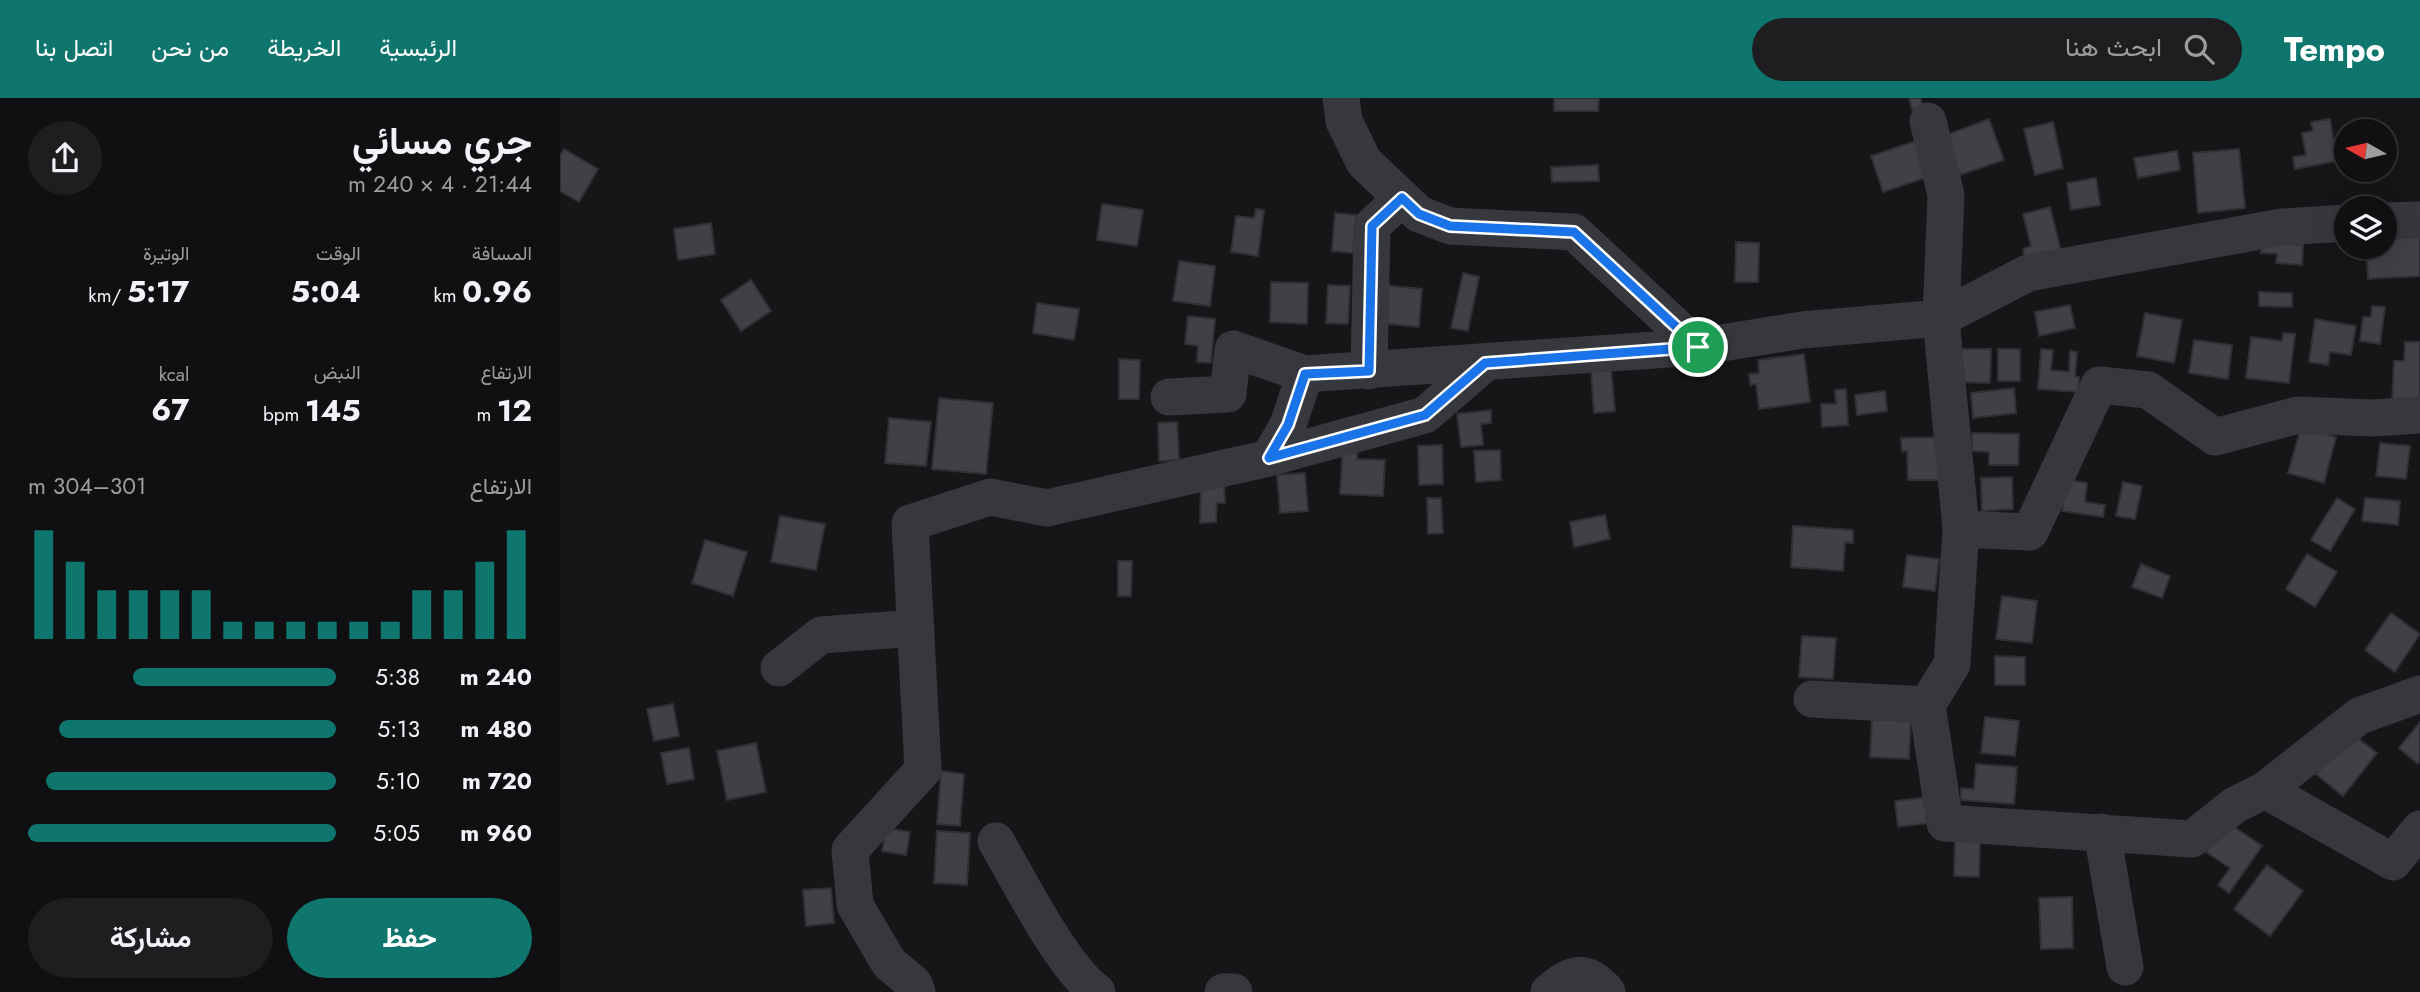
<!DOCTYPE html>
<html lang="ar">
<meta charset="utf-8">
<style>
:root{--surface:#101012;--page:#1e1e20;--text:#f1f3f6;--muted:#9c9d9f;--line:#303032;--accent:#0f766e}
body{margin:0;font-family:Jost,Vazirmatn,sans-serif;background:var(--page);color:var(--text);direction:rtl;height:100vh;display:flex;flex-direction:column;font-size:26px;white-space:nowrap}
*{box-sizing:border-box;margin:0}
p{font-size:23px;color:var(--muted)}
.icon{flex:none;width:38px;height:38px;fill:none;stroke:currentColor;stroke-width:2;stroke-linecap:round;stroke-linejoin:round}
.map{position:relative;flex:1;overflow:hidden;direction:ltr}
.drawer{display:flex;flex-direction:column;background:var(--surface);width:560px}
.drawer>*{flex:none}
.needle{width:46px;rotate:278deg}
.controls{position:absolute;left:1774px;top:21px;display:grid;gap:14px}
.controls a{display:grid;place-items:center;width:63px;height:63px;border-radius:50%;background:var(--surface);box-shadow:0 7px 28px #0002,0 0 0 2px var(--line);font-size:35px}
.pin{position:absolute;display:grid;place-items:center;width:60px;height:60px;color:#fff;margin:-30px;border:4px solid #fff;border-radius:50%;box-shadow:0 2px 7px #0007}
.round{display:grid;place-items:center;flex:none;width:74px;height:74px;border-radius:37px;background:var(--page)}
.overview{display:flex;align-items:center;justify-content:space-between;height:119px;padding:0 28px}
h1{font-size:38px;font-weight:700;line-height:52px}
.figures{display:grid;grid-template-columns:repeat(3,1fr);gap:10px;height:119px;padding:7px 28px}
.figures div{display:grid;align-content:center}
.figures b{font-size:30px;font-weight:700}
.figures small{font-size:19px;font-weight:400}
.figures p{font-size:19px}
.chart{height:196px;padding:14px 28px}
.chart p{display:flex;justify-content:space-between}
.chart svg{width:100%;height:126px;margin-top:7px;stroke:var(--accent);stroke-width:6}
.primary-button{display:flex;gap:14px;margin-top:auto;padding:14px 28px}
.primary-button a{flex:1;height:80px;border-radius:42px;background:var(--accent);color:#fff;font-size:28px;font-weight:700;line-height:80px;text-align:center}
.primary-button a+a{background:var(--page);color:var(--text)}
ul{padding:0 28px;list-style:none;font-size:23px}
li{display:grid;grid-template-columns:112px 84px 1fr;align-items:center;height:52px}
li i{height:18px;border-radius:9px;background:var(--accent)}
header{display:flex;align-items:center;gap:42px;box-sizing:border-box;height:98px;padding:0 35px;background:var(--accent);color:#fff}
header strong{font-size:33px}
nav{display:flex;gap:38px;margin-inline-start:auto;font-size:24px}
.search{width:490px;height:63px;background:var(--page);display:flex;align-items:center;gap:18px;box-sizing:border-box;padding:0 24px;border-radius:38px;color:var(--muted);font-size:26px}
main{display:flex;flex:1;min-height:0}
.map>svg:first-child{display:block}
.building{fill:#404145;stroke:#303034;stroke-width:2}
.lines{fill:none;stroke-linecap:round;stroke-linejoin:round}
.street{stroke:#37383d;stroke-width:37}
.route-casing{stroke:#fff;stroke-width:14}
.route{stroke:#1a73e8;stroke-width:9}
</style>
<header>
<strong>Tempo</strong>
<div class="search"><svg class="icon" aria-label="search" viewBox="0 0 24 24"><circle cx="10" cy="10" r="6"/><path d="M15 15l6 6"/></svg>ابحث هنا</div>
<nav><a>الرئيسية</a><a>الخريطة</a><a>من نحن</a><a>اتصل بنا</a></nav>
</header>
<main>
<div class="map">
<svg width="1860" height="894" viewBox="0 0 1860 894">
<rect width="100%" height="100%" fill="#161618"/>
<path class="building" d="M994 0H1039L1038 13H994Z
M1349 0H1360L1363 9 1352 12Z
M1429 21 1444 62 1400 77 1386 37Z
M1770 21 1777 63 1735 71 1733 59 1746 57 1742 35 1753 33 1751 24Z
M1493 24 1503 70 1475 77 1464 31Z
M1359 42 1370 78 1323 94 1311 58Z
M4 51 38 71 19 104 0 93V58Z
M1679 51 1685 110 1638 115 1633 55Z
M1617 53 1620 72 1578 80 1574 60Z
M1038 67 1039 83 992 84 991 69Z
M1536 80 1540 107 1511 112 1507 85Z
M542 106 583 112 577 148 537 142Z
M1490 109 1501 153 1466 163 1463 151 1471 148 1463 116Z
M696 111 704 112 698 158 671 154 676 118 694 120Z
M775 115 796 117 793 155 772 153Z
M151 125 155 156 118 162 114 131Z
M1860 137V178L1808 181 1806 149H1825V139Z
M1702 143 1743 147 1742 167 1716 165 1717 156 1701 155Z
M1176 144 1199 145 1198 184H1175Z
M619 163 655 168 650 208 613 203Z
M903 175 919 179 908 233 891 230Z
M191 182 211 213 181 233 161 202Z
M711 184 748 185 747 226 710 224Z
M768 187 790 188 788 226 766 225Z
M822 187 862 191 859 229 819 225Z
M1699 194 1732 195V209L1699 208Z
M477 205 519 211 514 242 473 235Z
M1510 207 1515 230 1479 238 1475 214Z
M1812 208 1825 209 1820 246 1800 243 1803 219H1811Z
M1585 215 1622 222 1614 265 1577 258Z
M628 218 655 221 651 265 637 264 638 248 625 246Z
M1755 221 1796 228 1791 257 1770 254 1768 267 1749 264Z
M1723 235 1735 236 1729 285 1686 280 1691 239 1722 243Z
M1634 242 1672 247 1668 281 1629 275Z
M1845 244H1860V306L1832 304 1834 263H1844Z
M1401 251H1431L1430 285 1401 284Z
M1438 251H1460V283H1438Z
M1481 251 1493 252 1491 272 1509 274 1510 253 1517 254 1515 278 1519 279 1518 294 1478 291Z
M1244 256 1250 304 1199 311 1196 286 1190 287 1189 276 1199 275 1198 262Z
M559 261 580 262 579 301H559Z
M1051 271 1055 313 1034 315 1031 273Z
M1454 290 1456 315 1413 320 1411 295Z
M1286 291 1288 327 1262 329 1261 306H1276L1275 292Z
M1325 293 1327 313 1297 317 1295 297Z
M379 300 433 305 426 376 372 371Z
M931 312V325L921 326 923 347 901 349 897 316Z
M329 320 371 324 366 368 325 365Z
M617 324 619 362 599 363 598 325Z
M1741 329 1776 339 1764 385 1728 375Z
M1412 335 1459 336 1458 367H1429V354L1412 353Z
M1385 339 1384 382H1348L1347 353 1342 354 1341 340Z
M1820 345 1850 348 1846 381 1816 378Z
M882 347 883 386 859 387 858 348Z
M783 348 798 349 797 361 825 362 823 398 780 396Z
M940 352 941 382 916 384 914 353Z
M745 375 748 413 720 415 717 377Z
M1452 379 1453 411 1422 413 1421 380Z
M1507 382 1527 385 1525 404 1545 407 1543 419 1502 413Z
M1563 384 1582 388 1575 421 1556 418Z
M641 387H664L665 405H657L656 424 640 425Z
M867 400H881L883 435 868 436Z
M1777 400 1795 411 1770 453 1751 442Z
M1805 400 1840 403 1838 427 1802 423Z
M1045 417 1050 441 1014 449 1010 424Z
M220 418 265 426 256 472 211 464Z
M1233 428 1293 432V445L1285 444 1283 473 1231 469Z
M145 442 187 454 173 498 132 485Z
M1747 456 1777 474 1755 509 1726 491Z
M1347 457 1379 461 1375 493 1343 489Z
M558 463H572L571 498H558Z
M1581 466 1610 478 1602 500 1572 489Z
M1442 498 1477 503 1472 545 1436 541Z
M1831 515 1860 536 1835 574 1805 552Z
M1242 538 1276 540 1273 581 1239 579Z
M1435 558 1465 559V587H1435Z
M113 606 119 638 94 643 87 611Z
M1312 619 1351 620 1349 661 1310 659Z
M1425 619 1459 623 1455 658 1421 655Z
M1860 624V663L1858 666 1839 650Z
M1790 634 1817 655 1783 698 1756 676Z
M196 645 206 694 167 702 157 653Z
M129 650 134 681 107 686 101 655Z
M1416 666 1457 669 1454 706 1401 702V690L1414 691Z
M381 673 404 676 400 728 377 726Z
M1367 699 1370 725 1338 729 1335 703Z
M1667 724 1702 748 1669 795 1658 787 1670 770 1646 754Z
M326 730 350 734 346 757 322 753Z
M377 733 410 735 407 787 374 785Z
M1395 742 1420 743 1419 779 1394 778Z
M1707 767 1743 793 1710 838 1674 811Z
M271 790 274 825 246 828 243 792Z
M1512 799 1513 850 1481 851 1479 800Z"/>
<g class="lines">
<path class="street" d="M781 0 784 23 804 64 859 116 890 128 1014 134 1138 249
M1368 23 1386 97 1381 220 1401 431 1392 566 1367 607 1385 725 1632 741 1675 707 1705 692 1799 618 1860 596
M1825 123 1860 122
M809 273 812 128 842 100
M609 299 668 296 673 251 745 276 1138 249 1242 232 1381 220 1468 175 1722 129 1787 125
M709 360 865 317 925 265
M1401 431 1470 434 1539 287 1588 292 1655 339 1738 317 1813 320 1860 317
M219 570 261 537 356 530
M1252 601 1367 607
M1705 692 1833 764 1860 731
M1542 734 1565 869
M436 743C459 782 502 869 537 894
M357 894 354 886 329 865 295 807 290 752 363 672 350 425 430 399 487 410 709 360 728 327 745 276
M663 894H674
M989 894C1011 875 1026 869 1047 894"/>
</g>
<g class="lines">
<defs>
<path id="route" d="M842 100 859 116 890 128 1014 134 1138 249 925 265 865 317 709 360 728 327 745 276 809 273 812 128Z"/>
</defs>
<use href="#route" class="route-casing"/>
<use href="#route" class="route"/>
</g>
</svg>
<div class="controls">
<a><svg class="needle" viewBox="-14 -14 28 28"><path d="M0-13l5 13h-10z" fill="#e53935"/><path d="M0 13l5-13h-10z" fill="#9c9d9f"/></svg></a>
<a><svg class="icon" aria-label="layers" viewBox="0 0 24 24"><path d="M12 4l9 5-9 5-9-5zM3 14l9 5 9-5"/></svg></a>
</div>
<div class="pin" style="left:1138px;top:249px;background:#1e9e55"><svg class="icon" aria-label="arrive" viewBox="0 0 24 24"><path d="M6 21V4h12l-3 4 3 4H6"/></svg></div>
</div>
<section class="drawer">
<div class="overview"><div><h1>جري مسائي</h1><p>21:44 · 4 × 240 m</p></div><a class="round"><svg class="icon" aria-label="share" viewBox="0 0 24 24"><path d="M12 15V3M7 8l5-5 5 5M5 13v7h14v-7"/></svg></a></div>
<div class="figures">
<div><p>المسافة</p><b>0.96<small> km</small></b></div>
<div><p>الوقت</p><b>5:04</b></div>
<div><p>الوتيرة</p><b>5:17<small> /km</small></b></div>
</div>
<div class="figures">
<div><p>الارتفاع</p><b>12<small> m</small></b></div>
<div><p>النبض</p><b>145<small> bpm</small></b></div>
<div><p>kcal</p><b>67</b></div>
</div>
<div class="chart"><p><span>الارتفاع</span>301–304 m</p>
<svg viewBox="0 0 160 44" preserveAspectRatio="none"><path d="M5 44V6M15 44V17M25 44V27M35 44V27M45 44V27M55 44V27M65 44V38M75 44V38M85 44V38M95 44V38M105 44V38M115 44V38M125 44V27M135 44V27M145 44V17M155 44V6"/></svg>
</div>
<ul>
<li><b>240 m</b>5:38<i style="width:66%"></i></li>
<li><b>480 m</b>5:13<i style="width:90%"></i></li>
<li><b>720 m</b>5:10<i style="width:94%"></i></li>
<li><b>960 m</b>5:05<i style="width:100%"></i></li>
</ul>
<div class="primary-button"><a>حفظ</a><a>مشاركة</a></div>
</section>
</main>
